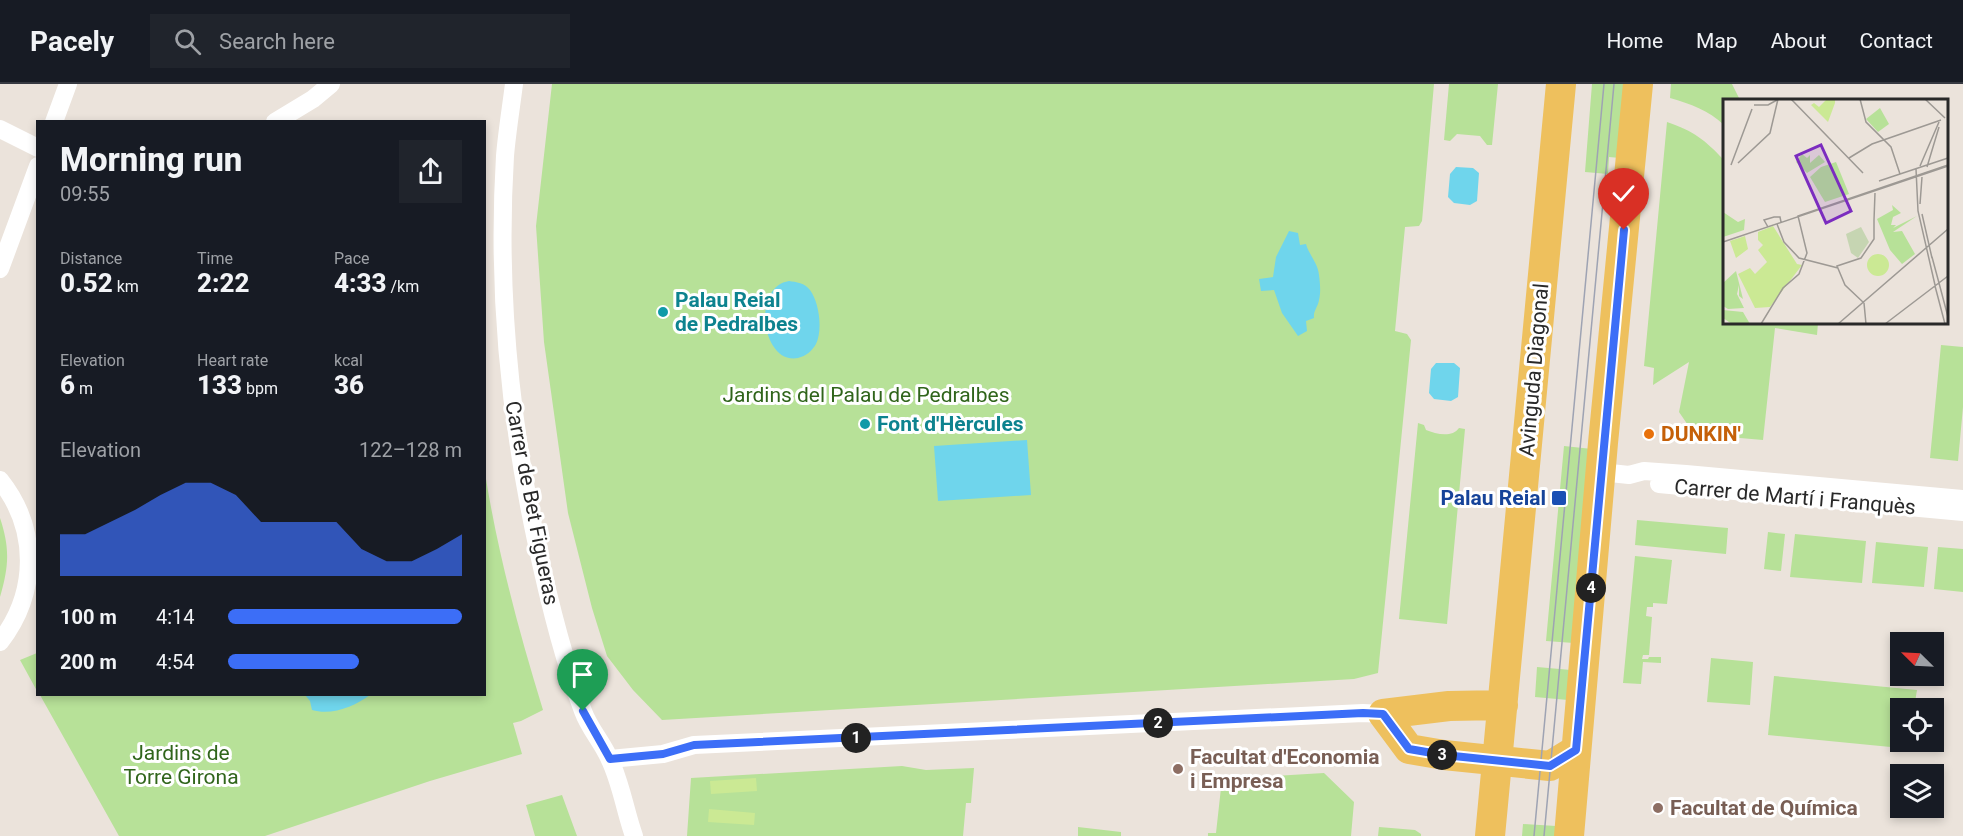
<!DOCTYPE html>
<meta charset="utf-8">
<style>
:root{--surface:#171b24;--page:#20242c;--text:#f1f3f6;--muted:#9ea1a6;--line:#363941;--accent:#3c6ef7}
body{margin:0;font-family:Roboto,sans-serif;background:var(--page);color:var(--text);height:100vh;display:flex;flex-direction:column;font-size:22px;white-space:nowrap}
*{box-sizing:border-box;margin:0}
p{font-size:20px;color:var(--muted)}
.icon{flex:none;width:33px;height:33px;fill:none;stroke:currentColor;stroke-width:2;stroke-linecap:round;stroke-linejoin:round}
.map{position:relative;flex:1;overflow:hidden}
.details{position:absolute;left:36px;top:36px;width:450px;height:576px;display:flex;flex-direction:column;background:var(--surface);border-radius:0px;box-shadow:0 3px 9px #0003}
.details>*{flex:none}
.needle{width:39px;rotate:294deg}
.fabs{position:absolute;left:1890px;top:548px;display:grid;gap:12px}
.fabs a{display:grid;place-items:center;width:54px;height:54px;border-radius:0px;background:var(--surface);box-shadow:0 3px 9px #0003;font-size:30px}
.pin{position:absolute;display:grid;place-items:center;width:51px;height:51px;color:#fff;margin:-62px -26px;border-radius:50% 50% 50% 0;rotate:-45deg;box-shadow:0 0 6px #0007}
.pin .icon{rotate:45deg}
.km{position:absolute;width:30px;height:30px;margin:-15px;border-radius:50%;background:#222;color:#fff;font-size:16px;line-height:30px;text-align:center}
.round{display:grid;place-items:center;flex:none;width:63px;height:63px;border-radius:0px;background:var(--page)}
.headline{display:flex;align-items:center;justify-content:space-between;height:102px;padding:0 24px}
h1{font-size:33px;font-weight:800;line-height:45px}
.metrics{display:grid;grid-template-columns:repeat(3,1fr);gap:9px;height:102px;padding:6px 24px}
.metrics div{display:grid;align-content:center}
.metrics b{font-size:26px;font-weight:800}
.metrics small{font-size:16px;font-weight:400}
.metrics p{font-size:16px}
.chart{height:168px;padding:12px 24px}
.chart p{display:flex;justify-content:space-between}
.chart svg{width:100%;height:108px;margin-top:6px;fill:var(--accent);opacity:.7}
ul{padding:0 24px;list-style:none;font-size:20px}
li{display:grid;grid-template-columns:96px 72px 1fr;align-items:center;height:45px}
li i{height:15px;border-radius:8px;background:var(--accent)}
header{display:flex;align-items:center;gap:36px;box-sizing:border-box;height:84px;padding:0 30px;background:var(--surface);border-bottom:2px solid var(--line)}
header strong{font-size:28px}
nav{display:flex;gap:33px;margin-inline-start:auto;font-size:21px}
.search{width:420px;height:54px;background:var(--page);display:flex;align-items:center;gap:15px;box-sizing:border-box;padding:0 21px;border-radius:0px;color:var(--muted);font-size:22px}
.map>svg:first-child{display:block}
.green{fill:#b7e198}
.pitch{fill:#cbe994}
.water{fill:#6fd5ec}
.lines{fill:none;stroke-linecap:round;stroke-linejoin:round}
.street{stroke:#fff;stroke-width:18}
.primary{stroke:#eec05d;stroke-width:30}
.tram{stroke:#9ea3b3;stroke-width:1.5}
.route-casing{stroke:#fff;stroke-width:12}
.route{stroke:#3c6ef7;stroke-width:8}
.culture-dot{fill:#0f9aa8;stroke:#fff;stroke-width:2}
.food-dot{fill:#e8710a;stroke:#fff;stroke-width:2}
.transit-dot{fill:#1a4fb4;stroke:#fff;stroke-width:2}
.education-dot{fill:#8d6e63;stroke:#fff;stroke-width:2}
.labels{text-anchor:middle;stroke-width:6;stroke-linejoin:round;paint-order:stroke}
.culture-label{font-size:21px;font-weight:bold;fill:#0d838f;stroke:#fff;text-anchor:start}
.street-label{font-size:21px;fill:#292929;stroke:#fff}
.park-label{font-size:21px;fill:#30651b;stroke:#fff}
.food-label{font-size:21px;font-weight:bold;fill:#c56008;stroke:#fff;text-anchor:start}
.transit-label{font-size:21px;font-weight:bold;fill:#164399;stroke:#fff;text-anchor:end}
.education-label{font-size:21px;font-weight:bold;fill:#785e54;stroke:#fff;text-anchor:start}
.inset-road{fill:none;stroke:#9d9994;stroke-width:1.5}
.view{fill:#7b2cbf;fill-opacity:0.15;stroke:#7b2cbf;stroke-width:3}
.inset-edge{fill:none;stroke:#292929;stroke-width:3}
</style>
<header>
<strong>Pacely</strong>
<div class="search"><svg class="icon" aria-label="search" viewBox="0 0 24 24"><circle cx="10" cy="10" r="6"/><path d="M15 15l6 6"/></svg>Search here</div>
<nav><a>Home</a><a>Map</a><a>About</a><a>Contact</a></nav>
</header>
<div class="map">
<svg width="1963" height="752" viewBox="0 0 1963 752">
<rect width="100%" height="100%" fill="#ebe3db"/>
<path class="green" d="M552 0H1434L1422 137 1419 142 1405 143 1395 247 1407 250 1411 256 1378 589 1354 595 662 636 633 606 607 572 592 524 568 429 544 258 536 142Z
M1449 0H1498L1492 61H1487L1480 52 1457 50 1450 57 1444 56Z
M1592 0H1627L1620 74 1609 73 1608 90 1585 88Z
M1671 0H1732L1740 16H1724V41C1708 26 1691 20 1670 14Z
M1667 38C1694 47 1705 56 1724 76V238L1818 239 1817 251 1775 244 1763 356 1694 350 1679 328 1689 278 1653 301 1654 284 1644 282Z
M1941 261 1963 263V323L1958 377 1930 374Z
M1418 339 1424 341 1426 346C1436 350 1452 354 1459 344L1465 345 1447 540 1399 535Z
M1564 362 1592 365 1574 559 1546 557Z
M485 389C498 470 519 548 543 626L521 637 513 639 522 670 430 697 265 752H119L40 611 484 610Z
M0 434C10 464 9 482 0 513Z
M1637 436 1728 444 1726 470 1635 461Z
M1768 448 1785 450 1781 487 1764 485Z
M1795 450 1866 457 1862 499 1790 493Z
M1876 458 1928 463 1924 503 1872 499Z
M1938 463 1963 465V508L1934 505Z
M1635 472 1672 476 1667 520 1653 519V523H1647L1646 532 1652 533 1649 571H1643L1642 575H1648L1649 573H1661V579L1643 578 1641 600 1623 599Z
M37 569V607L20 576Z
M1711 574 1753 578 1750 621 1707 618Z
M1537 583 1571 586 1568 616 1535 613Z
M1774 592 1917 606 1914 624H1900V657H1911V665L1768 651Z
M902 682 926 686 974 684 971 719H966L963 752H687L691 694Z
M1324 689 1354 718 1351 752H1208V749H1216L1222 695Z
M562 711 577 752H535L526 721Z
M1523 740 1556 742 1555 752H1522Z
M1078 743 1121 748V752H1078Z
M1379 743 1415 746 1421 750V752H1378Z"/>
<path class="pitch" d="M756 694 757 707 711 710 710 697Z
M709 725 755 729 754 741 708 738Z"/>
<path class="water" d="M1456 83 1473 84 1479 89 1477 117 1470 121 1454 119 1448 113 1450 90Z
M1289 147 1298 149 1300 161 1306 160C1309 171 1318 179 1319 191 1320 199 1321 208 1319 216 1318 223 1313 227 1314 234L1306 237 1307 247 1298 252 1282 229 1274 206 1261 207 1259 195 1273 193 1276 173Z
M789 197C796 198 805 199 810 206 819 218 823 245 816 260 812 267 806 272 798 274 762 281 751 203 789 197Z
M1436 279H1454L1460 284 1458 313 1451 317 1434 315 1429 309 1431 285Z
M1027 356 1031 411 938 417 934 362Z
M305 611H370C355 622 332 632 312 626L310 617Z"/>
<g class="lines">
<path class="street" d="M514 0C511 24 507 48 505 72 497 201 509 330 536 456 548 513 562 572 583 627 589 644 602 658 609 674 621 698 625 727 634 752
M54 38 68 0
M275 38 313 15 331 0
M0 45 38 64
M0 185 38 82
M1601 388 1629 391 1644 387 1686 390 1963 415
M0 396C39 445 38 509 0 558
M1659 400 1963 428
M610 675 663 670 694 661 1363 629 1383 630"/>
<path class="primary" d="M1503 621 1449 622 1383 630 1409 665 1444 671 1550 682 1576 666
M1490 752 1561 0
M1569 752 1603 359 1638 0"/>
<path class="tram" d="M1534 752 1604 0
M1544 752 1614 0"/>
</g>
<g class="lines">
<defs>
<path id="route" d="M583 627 610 675 663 670 694 661 1363 629 1383 630 1409 665 1444 671 1550 682 1576 666 1624 146"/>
</defs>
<use href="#route" class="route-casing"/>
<use href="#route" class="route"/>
</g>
<g class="culture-dot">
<circle cx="663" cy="228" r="6"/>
<circle cx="865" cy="340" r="6"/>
</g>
<circle class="food-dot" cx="1649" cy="350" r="6"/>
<rect class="transit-dot" x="1551" y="406" width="16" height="16" rx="3"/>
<g class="education-dot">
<circle cx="1178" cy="685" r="6"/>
<circle cx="1658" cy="724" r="6"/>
</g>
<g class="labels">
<g class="culture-label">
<text x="675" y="223">Palau Reial<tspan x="675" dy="24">de Pedralbes</tspan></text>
<text x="877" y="347">Font d'Hèrcules</text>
</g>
<g class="street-label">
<text transform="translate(1534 286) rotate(-85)" y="7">Avinguda Diagonal</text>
<text transform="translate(1795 413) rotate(5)" y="7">Carrer de Martí i Franquès</text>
<text transform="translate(532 419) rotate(79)" y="7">Carrer de Bet Figueras</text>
</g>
<g class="park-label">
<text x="866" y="318">Jardins del Palau de Pedralbes</text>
<text x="181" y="676">Jardins de<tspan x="181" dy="24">Torre Girona</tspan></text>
</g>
<g class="food-label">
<text x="1661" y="357">DUNKIN'</text>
</g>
<g class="transit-label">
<text x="1546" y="421">Palau Reial</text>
</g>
<g class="education-label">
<text x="1190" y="680">Facultat d'Economia<tspan x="1190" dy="24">i Empresa</tspan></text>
<text x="1670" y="731">Facultat de Química</text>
</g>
</g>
<g transform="translate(1723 15)">
<rect width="225" height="225" fill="#ebe3db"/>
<path d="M157 9 166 25 155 33 143 20ZM79 55 84 59 87 56V64L96 56 102 63 84 74 73 63ZM113 63 126 95 102 103 87 78 98 68ZM169 106 178 114 170 118 168 126H173L170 129 194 117 170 133 179 132 192 155 179 165 167 151 154 120 170 111ZM0 113 15 123 22 120 21 131 0 138ZM13 172 20 200 16 197V186L14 195 21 209 5 210 0 207V184ZM0 211 20 213 27 225H9L0 219Z" fill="#b7e198"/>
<path d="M138 128 146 143 135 159 128 154 123 135Z" fill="#c6d5b2"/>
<path d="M104 0H112V4L105 23 88 6 91 4 96 8ZM50 127 74 165 79 166 47 208 32 209 15 175 27 169 32 175 44 163 35 151 40 146 35 141V133ZM22 137 25 150 13 159 7 142ZM144 166a11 11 0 1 1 22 0a11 11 0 1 1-22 0Z" fill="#cbe994"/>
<path class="inset-road" d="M68 0 140 74M137 0 143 23 168 48 177 75M202 0 222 19M31 6H45L54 1M126 59 149 45 218 21M15 64 47 34 55 0M8 66 29 10M197 67 216 23M204 68 216 28M193 70 195 112 212 186M156 82 225 59M197 105 199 78M199 115 209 159M151 121 152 94M54 125 61 143 76 159 115 169M45 128 41 121 51 118H57L58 123M0 143 225 67M209 158 216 184M216 184 225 218M212 187 222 225M38 225 60 189 76 175 84 154 75 117 225 66M115 225 225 130M143 225 141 204 122 186 114 167 138 159 151 140V121M162 225 225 177"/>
<path class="view" d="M98 46 128 112 103 124 73 57Z"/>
<rect width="225" height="225" class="inset-edge"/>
</g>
</svg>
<div class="fabs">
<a><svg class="needle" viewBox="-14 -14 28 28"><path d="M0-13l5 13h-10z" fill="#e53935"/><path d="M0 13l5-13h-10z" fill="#9ea1a6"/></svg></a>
<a><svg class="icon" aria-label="locate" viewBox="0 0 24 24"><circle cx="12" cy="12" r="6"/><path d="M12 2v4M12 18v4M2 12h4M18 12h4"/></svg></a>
<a><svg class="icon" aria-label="layers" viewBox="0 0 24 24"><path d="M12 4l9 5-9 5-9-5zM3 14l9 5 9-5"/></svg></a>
</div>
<div class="pin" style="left:583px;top:627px;background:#1e9e55"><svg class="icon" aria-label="arrive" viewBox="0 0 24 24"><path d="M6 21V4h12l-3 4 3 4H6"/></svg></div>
<div class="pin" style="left:1624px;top:146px;background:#d93025"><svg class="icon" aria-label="check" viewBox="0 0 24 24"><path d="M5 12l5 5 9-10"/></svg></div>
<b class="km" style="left:856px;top:654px">1</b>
<b class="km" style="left:1158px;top:639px">2</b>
<b class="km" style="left:1442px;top:671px">3</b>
<b class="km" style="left:1591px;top:504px">4</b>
<section class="details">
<div class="headline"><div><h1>Morning run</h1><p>09:55</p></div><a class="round"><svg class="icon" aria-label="share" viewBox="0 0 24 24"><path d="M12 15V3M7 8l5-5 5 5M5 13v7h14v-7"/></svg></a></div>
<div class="metrics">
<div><p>Distance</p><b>0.52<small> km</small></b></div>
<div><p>Time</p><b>2:22</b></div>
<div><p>Pace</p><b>4:33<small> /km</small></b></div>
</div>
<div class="metrics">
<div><p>Elevation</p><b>6<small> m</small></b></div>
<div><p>Heart rate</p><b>133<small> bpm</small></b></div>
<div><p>kcal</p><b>36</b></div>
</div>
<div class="chart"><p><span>Elevation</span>122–128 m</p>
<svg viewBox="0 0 160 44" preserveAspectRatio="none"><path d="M0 44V27L10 27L20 22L30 17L40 11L50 6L60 6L70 11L80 22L90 22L100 22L110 22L120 33L130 38L140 38L150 33L160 27V44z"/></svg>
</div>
<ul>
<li><b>100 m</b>4:14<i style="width:100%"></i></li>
<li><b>200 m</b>4:54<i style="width:56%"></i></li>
</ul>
</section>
</div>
